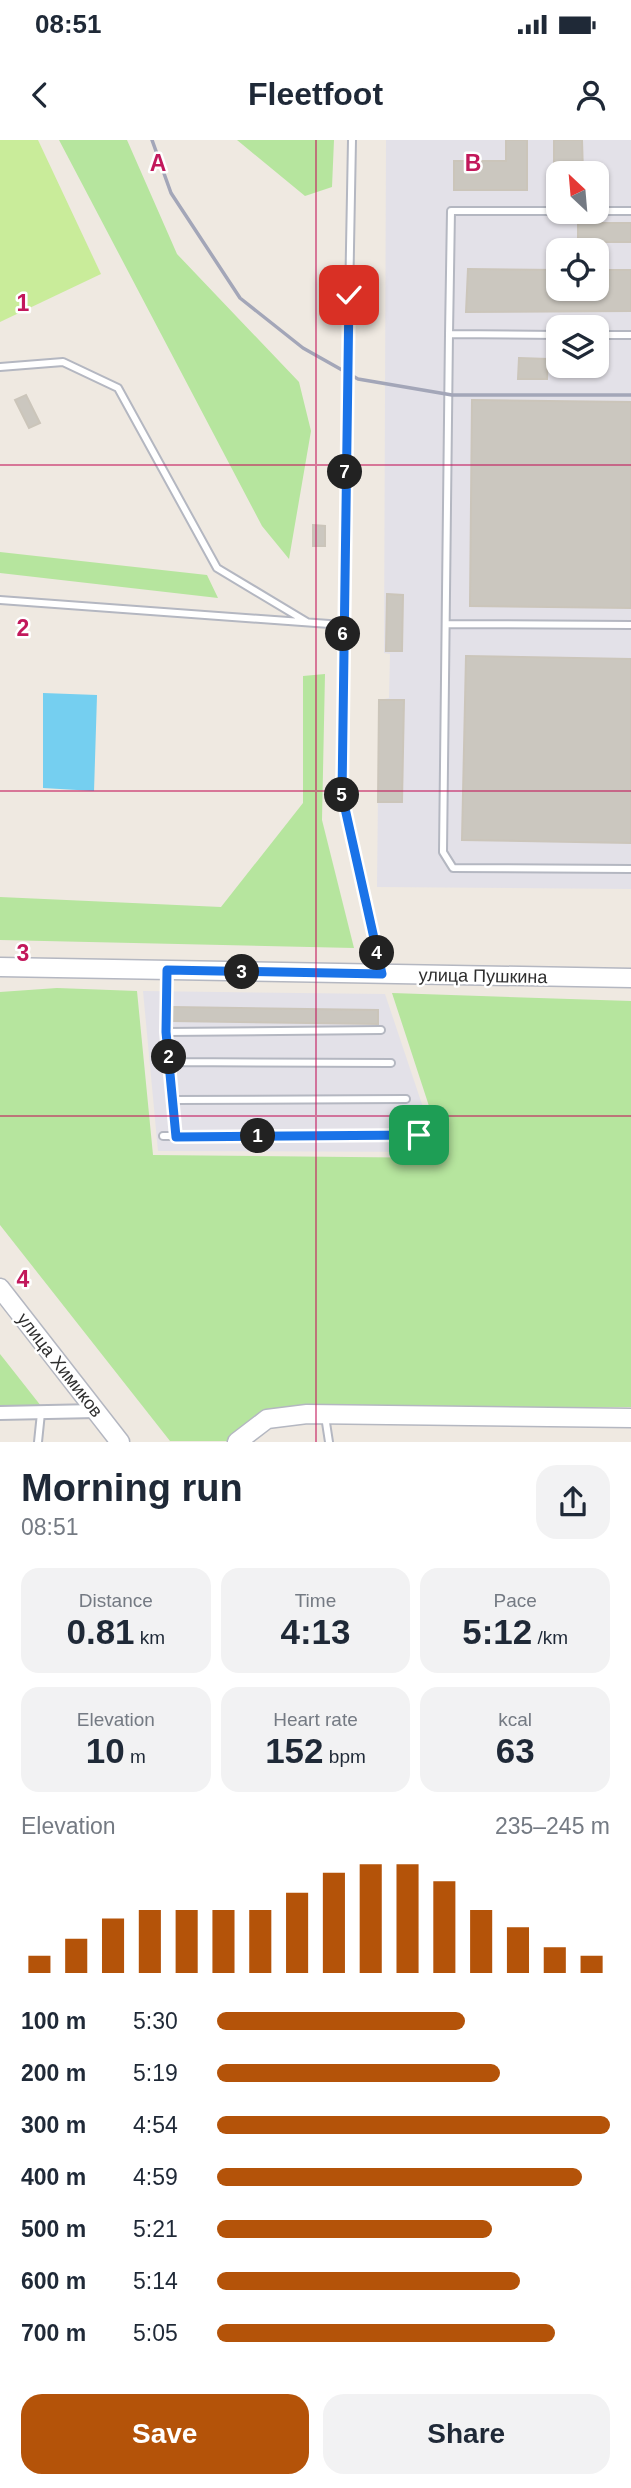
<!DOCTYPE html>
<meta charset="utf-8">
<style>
:root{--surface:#fff;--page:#f2f2f3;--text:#1f2937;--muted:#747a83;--accent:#b45309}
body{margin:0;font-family:Arial,sans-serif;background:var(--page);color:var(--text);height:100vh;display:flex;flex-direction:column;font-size:26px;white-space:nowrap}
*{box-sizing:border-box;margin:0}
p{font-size:23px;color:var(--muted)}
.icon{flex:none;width:38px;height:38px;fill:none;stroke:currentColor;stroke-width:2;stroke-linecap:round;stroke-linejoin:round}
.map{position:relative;height:1302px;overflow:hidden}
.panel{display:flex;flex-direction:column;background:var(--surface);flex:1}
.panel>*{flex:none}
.needle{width:46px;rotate:334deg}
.controls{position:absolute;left:546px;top:21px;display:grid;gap:14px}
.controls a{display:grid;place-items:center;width:63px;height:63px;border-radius:14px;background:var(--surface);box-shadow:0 2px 5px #0004;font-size:35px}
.pin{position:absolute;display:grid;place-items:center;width:60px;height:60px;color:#fff;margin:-30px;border-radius:14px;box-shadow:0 4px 10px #0006}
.km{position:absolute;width:35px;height:35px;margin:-18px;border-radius:50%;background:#222;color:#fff;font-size:19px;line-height:35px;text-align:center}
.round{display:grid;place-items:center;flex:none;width:74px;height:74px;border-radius:21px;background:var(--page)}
.head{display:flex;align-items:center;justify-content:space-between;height:119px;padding:0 21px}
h1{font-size:38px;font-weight:700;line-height:52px}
.figures{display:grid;grid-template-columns:repeat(3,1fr);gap:10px;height:119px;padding:7px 21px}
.figures div{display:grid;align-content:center;border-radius:18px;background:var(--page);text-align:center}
.figures b{font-size:35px;font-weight:700}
.figures small{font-size:19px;font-weight:400}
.figures p{font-size:19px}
.chart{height:196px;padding:14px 21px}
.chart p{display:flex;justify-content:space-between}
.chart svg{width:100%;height:126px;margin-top:7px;stroke:var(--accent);stroke-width:6}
.button{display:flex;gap:14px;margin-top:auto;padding:14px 21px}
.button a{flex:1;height:80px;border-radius:21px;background:var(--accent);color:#fff;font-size:28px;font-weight:700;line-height:80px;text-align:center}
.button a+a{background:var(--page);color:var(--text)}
ul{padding:0 21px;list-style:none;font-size:23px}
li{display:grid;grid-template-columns:112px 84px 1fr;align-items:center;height:52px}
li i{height:18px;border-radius:9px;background:var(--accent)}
.status{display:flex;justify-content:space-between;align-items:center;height:49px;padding:0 35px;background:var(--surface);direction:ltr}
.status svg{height:19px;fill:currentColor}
header{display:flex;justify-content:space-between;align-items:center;height:91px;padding:0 21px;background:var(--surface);font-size:32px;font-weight:700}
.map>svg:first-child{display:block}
.industrial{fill:#e3e1e8;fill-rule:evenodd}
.green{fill:#b6e59e}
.pitch{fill:#c9ec9a}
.water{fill:#75cff0}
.building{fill:#cbc7bf;stroke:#cbc5ba;stroke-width:2}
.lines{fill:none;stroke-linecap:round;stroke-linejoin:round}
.lane-casing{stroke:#b4b7c1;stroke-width:10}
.street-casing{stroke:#b4b7c1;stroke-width:16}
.secondary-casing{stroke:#b4b7c1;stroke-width:21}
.lane{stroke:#fff;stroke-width:6}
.street{stroke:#fff;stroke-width:12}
.secondary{stroke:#fff;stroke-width:18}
.rail{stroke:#a3a6b8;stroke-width:3.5}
.route-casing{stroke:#fff;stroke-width:14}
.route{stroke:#1a73e8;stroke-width:9}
.grid{fill:none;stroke:#c2185b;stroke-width:2;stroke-opacity:0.55}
.labels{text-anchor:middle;stroke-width:5;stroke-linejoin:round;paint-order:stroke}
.street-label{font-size:18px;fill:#2e2e2e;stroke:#fff}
.grid-label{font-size:23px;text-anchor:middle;font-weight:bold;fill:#c2185b;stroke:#fff;stroke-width:5;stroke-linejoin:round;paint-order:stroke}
</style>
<div class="status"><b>08:51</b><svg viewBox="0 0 49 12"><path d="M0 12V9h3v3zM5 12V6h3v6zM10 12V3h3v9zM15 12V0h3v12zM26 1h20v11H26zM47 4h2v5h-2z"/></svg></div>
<header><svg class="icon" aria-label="back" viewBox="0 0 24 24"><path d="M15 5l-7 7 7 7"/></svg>Fleetfoot<svg class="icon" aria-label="person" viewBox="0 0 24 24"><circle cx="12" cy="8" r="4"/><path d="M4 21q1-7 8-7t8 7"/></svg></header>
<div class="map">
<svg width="631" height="1302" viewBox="0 0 631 1302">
<rect width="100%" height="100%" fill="#efe9e1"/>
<path class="industrial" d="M386 0H631V749L377 747 379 560 389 558 390 514 384 513ZM558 33H597V72H558ZM558 110H597V149H558ZM558 187H597V226H558Z
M143 851 385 854 438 1012 158 1011Z"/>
<path class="green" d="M59 0H127L177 114 299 242 311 291 289 419 262 386Z
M237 0H334L332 47 305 56Z
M0 412 207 435 218 458 0 433Z
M325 534 322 680 354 808 0 800V757L221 767 303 663V536Z
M57 848 137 851 153 1015 446 1018 392 853 631 861V1267L271 1269 228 1301H170L0 1085V852Z
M0 1214 4 1219 41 1266 0 1265Z"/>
<path class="pitch" d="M0 0H38L101 134 0 182Z"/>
<path class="water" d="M43 553 97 555 94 651 43 648Z"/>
<path class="building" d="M506 0H527V50H454V21H506Z
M554 0H582L583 33H554Z
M578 83H631V102H578Z
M468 129 558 130V149H597V130H631V171L466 172Z
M519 218 548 219 547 239H518Z
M26 255 40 283 29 288 15 260Z
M472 260 631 262V468L470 466Z
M313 385 325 386V406H313Z
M387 454 403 455 402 511H386Z
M466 516 631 519V703L462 700Z
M379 560H404L402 662H378Z
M172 867 378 870V884L172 881Z"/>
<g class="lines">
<defs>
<path id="lane" d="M352 0 343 485 342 655 381 830
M597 71H631
M449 194 451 71H558
M558 195 449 194 443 712 453 728 631 729
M597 195H631
M0 227 63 222 118 248 217 428 307 482
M0 460 343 485
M446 484 631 485
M167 831 166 892 176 997
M166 892 381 890
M170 922 391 923
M173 960 406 959
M163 996 419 995
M325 1276 329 1302
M38 1302 41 1273"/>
<path id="street" d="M0 1273 96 1271"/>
<path id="secondary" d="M0 827 631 838
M0 1148 120 1302
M237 1302 267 1279 307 1274 631 1278"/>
</defs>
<use href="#lane" class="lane-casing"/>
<use href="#street" class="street-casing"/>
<use href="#secondary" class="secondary-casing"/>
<use href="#lane" class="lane"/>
<use href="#street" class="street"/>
<use href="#secondary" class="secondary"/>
<path class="rail" d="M152 0 171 53 240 158 303 208 358 239 452 255H631"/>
</g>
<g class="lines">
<defs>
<path id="route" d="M349 155 342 655 382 834 167 830 166 892 176 997 419 995"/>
</defs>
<use href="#route" class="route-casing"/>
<use href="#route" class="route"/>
</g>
<path class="grid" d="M316 0V1302M0 325H631M0 651H631M0 976H631"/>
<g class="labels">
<g class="street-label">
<text transform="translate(483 836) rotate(1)" y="6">улица Пушкина</text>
<text transform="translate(60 1225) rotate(52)" y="6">улица Химиков</text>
</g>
</g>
<g class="grid-label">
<text x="158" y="31">A</text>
<text x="473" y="31">B</text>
<text x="23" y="171">1</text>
<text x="23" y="496">2</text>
<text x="23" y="821">3</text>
<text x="23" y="1147">4</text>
</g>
</svg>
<div class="controls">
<a><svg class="needle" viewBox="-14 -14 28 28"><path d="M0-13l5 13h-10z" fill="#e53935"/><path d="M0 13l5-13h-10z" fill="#747a83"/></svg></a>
<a><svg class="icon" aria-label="locate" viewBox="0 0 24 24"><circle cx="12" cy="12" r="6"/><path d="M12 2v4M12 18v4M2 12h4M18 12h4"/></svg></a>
<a><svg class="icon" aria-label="layers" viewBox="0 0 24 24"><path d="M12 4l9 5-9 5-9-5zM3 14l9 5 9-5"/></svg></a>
</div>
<div class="pin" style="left:419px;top:995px;background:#1e9e55"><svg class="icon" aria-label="arrive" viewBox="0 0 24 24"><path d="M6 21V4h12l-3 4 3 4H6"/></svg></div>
<div class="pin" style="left:349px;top:155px;background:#d93025"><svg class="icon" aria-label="check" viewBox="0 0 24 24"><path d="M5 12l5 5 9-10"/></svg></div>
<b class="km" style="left:258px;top:996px">1</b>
<b class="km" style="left:169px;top:917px">2</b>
<b class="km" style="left:242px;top:832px">3</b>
<b class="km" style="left:377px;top:813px">4</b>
<b class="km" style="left:342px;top:655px">5</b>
<b class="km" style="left:343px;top:494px">6</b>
<b class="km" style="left:345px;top:332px">7</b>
</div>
<section class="panel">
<div class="head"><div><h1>Morning run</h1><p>08:51</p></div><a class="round"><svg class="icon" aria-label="share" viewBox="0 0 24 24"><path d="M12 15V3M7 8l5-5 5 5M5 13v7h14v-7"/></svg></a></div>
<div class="figures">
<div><p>Distance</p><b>0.81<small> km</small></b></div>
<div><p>Time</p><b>4:13</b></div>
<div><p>Pace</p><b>5:12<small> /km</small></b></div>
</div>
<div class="figures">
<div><p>Elevation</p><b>10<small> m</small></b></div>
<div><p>Heart rate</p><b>152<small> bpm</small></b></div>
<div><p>kcal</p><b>63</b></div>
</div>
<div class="chart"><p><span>Elevation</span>235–245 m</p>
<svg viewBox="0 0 160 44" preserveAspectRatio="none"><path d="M5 44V38M15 44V32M25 44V25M35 44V22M45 44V22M55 44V22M65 44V22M75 44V16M85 44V9M95 44V6M105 44V6M115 44V12M125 44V22M135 44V28M145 44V35M155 44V38"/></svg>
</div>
<ul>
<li><b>100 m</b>5:30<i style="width:63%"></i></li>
<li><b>200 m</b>5:19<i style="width:72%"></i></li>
<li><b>300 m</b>4:54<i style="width:100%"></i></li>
<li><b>400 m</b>4:59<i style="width:93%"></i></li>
<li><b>500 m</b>5:21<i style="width:70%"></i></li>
<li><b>600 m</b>5:14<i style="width:77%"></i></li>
<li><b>700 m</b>5:05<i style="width:86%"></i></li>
</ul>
<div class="button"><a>Save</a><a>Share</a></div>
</section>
